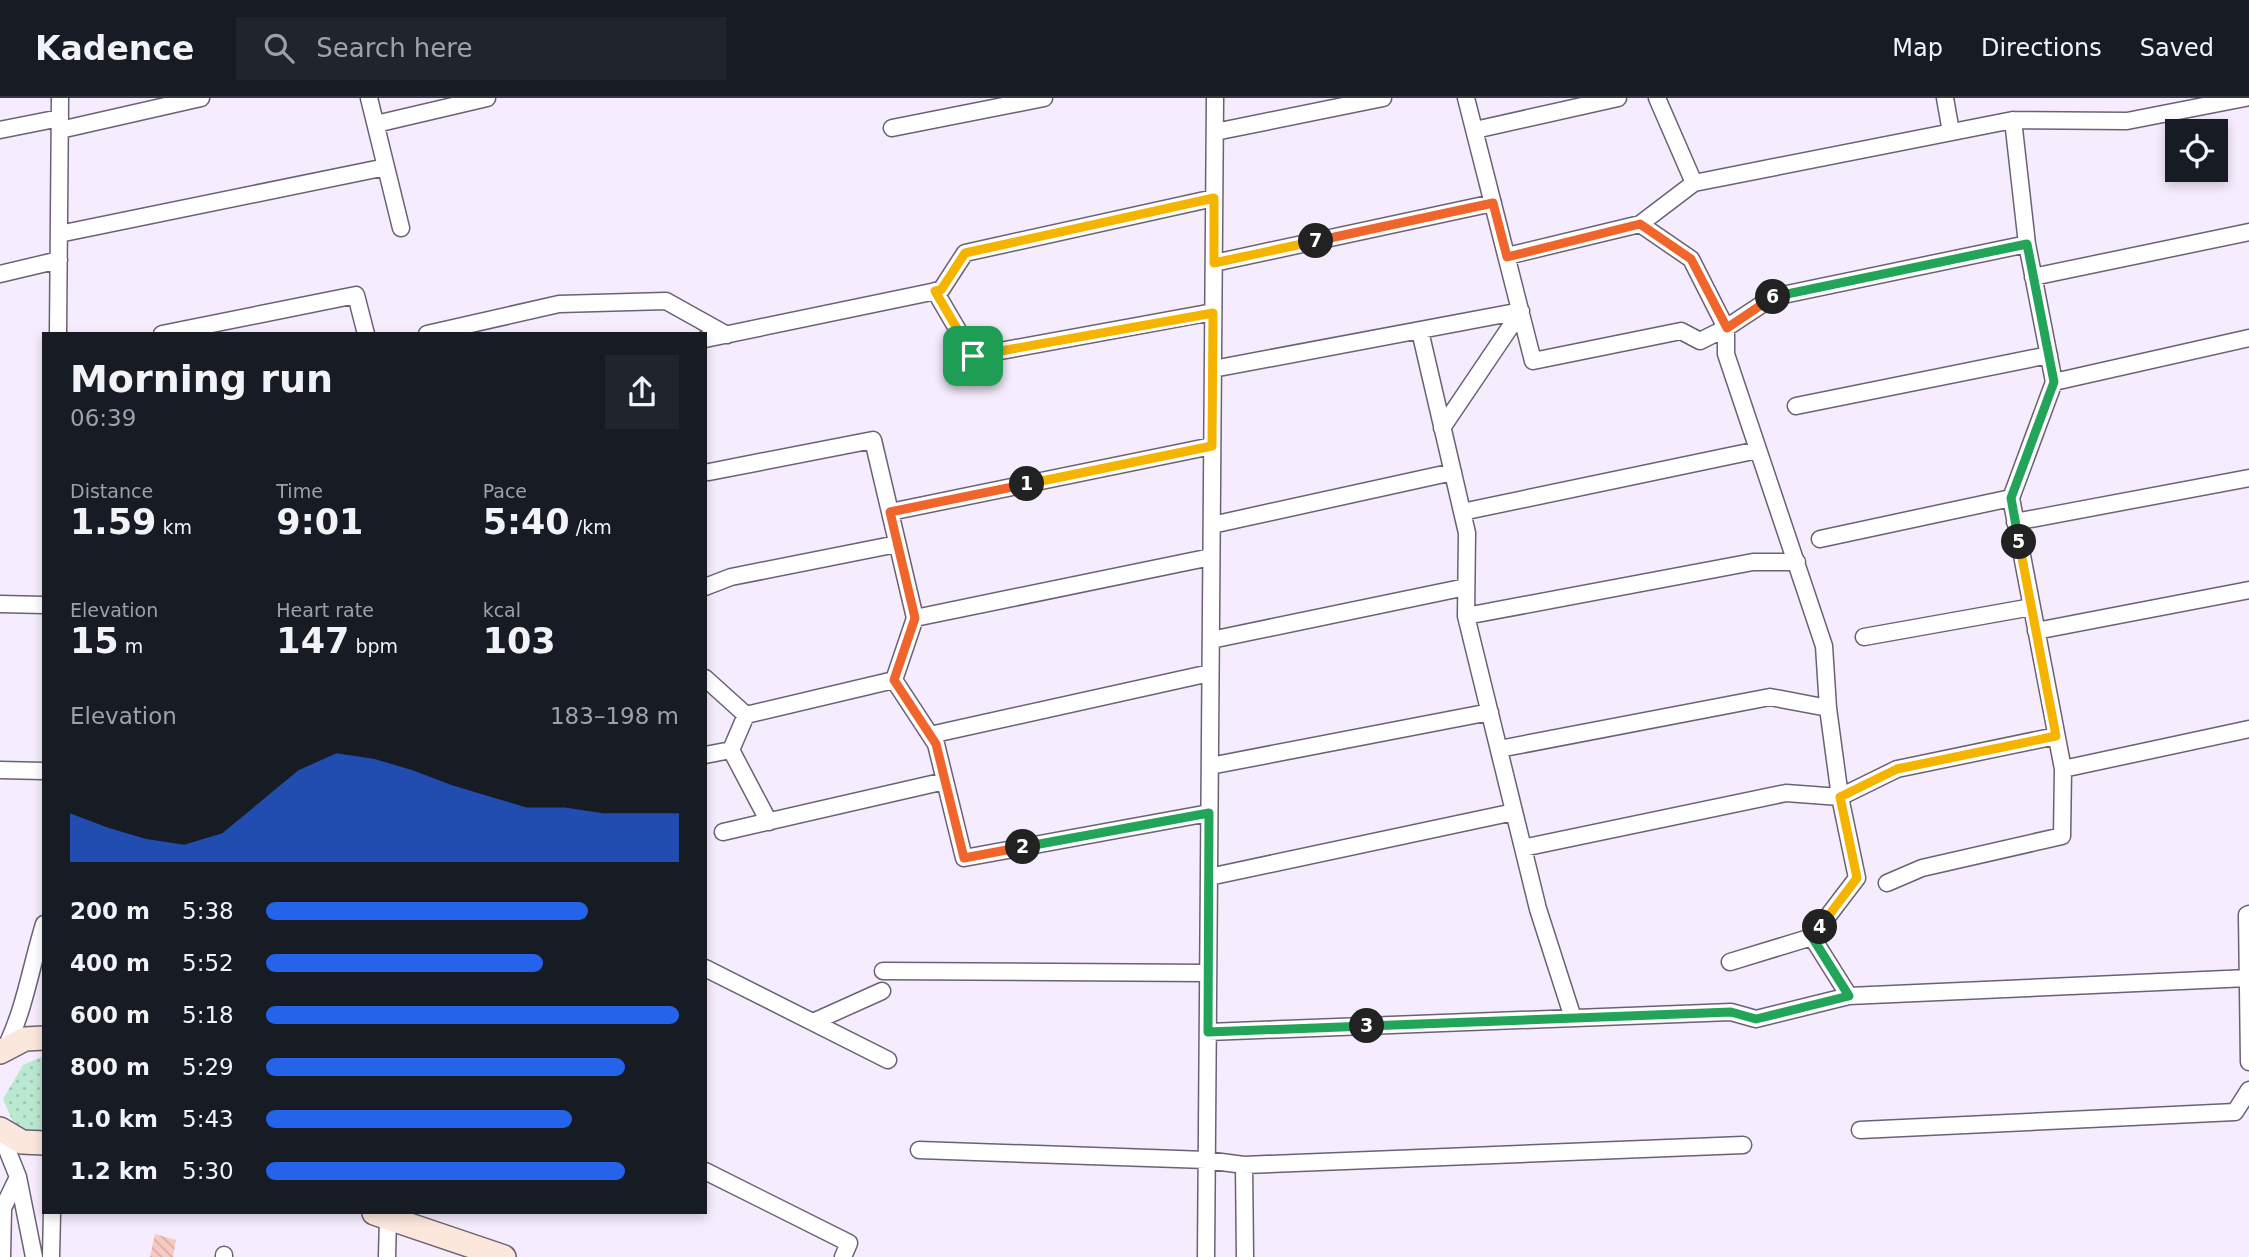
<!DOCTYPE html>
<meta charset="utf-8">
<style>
:root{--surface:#171b24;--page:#20242c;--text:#f1f3f6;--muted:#9ea1a6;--line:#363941;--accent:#2563eb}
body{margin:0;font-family:"DejaVu Sans",sans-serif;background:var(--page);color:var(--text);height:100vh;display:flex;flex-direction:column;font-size:26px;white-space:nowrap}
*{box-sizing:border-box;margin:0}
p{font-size:23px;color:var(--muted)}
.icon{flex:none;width:38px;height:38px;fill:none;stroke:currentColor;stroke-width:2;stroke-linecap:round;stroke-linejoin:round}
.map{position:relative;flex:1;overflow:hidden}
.panel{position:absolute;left:42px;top:234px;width:665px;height:882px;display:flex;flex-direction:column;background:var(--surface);border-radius:0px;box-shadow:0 4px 10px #0003}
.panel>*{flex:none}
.tools{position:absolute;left:2165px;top:21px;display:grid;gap:14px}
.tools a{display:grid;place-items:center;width:63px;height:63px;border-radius:0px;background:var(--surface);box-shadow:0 4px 10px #0003;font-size:35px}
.pin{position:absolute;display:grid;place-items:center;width:60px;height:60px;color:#fff;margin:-30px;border-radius:14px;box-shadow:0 4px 10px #0006}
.km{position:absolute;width:35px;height:35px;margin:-18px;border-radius:50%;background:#222;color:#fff;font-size:19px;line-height:35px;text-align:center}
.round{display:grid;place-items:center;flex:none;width:74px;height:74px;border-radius:0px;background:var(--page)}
.head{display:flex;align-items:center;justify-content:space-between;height:119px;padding:0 28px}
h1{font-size:38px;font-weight:600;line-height:52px}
.stats{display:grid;grid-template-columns:repeat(3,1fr);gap:10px;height:119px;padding:7px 28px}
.stats div{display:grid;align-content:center}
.stats b{font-size:35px;font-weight:600}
.stats small{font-size:19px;font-weight:400}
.stats p{font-size:19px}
.chart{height:196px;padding:14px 28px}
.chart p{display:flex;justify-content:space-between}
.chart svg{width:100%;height:126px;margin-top:7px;fill:var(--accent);opacity:.7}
ul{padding:0 28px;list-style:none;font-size:23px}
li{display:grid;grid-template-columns:112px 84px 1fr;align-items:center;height:52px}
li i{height:18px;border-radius:9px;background:var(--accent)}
header{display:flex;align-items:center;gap:42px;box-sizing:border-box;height:98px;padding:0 35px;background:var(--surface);border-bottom:2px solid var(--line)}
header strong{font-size:33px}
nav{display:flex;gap:38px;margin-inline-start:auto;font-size:24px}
.search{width:490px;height:63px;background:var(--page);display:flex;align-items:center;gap:18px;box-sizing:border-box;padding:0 24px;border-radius:0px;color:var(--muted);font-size:26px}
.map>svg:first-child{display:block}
.park{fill:url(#park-dots)}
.building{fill:url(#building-back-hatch)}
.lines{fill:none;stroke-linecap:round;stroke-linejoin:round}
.street-casing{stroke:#6b6173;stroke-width:19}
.secondary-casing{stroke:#6b6173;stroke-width:26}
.street{stroke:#fff;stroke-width:16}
.secondary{stroke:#fce7dc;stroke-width:23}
.split-1-casing{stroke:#fff;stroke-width:14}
.split-2-casing{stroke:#fff;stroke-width:14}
.split-3-casing{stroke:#fff;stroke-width:14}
.split-4-casing{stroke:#fff;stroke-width:14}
.split-5-casing{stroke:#fff;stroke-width:14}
.split-6-casing{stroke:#fff;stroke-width:14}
.split-7-casing{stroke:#fff;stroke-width:14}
.split-8-casing{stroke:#fff;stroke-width:14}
.split-1{stroke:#f5b400;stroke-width:9}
.split-2{stroke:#f0652b;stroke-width:9}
.split-3{stroke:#22a559;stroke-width:9}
.split-4{stroke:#22a559;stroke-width:9}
.split-5{stroke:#f5b400;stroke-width:9}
.split-6{stroke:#22a559;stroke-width:9}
.split-7{stroke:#f0652b;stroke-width:9}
.split-8{stroke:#f5b400;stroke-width:9}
</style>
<header>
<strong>Kadence</strong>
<div class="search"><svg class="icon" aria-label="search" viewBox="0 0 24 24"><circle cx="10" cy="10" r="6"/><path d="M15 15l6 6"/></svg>Search here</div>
<nav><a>Map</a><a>Directions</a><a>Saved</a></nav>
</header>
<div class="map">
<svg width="2249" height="1159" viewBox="0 0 2249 1159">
<defs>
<pattern id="park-dots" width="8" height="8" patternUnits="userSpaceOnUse" patternTransform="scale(1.75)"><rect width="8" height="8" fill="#bbe8d0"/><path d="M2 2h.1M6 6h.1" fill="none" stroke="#a0c6b2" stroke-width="1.8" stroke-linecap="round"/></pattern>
<pattern id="building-back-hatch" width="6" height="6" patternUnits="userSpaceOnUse" patternTransform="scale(1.75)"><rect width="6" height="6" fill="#f9cac2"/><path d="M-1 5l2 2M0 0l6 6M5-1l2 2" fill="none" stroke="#d4aca6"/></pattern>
</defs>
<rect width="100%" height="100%" fill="#f5ecfd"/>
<path class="park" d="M44 958V1039L22 1044 3 1001 23 967Z"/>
<path class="building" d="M155 1136 176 1142 173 1159H150Z"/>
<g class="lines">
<defs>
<path id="street" d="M369 0 401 130
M1466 0 1533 263 1681 233 1700 243 1726 230V256L1824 548 1828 610 1840 699 1857 780 1812 839 1730 864
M1657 0 1694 85
M1945 0 1951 34
M376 26 487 0
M892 30 1044 0
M0 32 60 20
M60 32 201 0
M1475 32 1618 0
M1215 34 1383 0
M1640 126 1691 161 1726 230 1773 199 2027 146
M59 136 386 69
M1507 158 1640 126 1694 85 2013 22 2127 23 2245 0
M1214 165 1493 105
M0 176 59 162
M2033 179 2249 134
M935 193 973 258 1213 214
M1420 233 1467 435 1466 518 1538 811 1573 920
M58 236 60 0
M162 236 356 197 366 236
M427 236 559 206 666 203 727 237
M705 241 941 192 965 155 1214 100
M1213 271 1521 213
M2054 284 2249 240
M1796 308 2049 257
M1442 330 1521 213
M709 374 873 342 915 520 894 582 936 646 964 760 1209 715
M890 414 1212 348
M1462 414 1758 352
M2015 424 2249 380
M1212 427 1453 374
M1820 441 2011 400
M705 489 731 479 897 446
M0 506 44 507
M1466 518 1753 464H1797
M915 520 1211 459
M2036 533 2249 492
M1864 539 2032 509
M1211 542 1466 489
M705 580 746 617 731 652
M746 617 894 582
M930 637 1210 575
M1499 651 1770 599 1828 610
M731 652 769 724
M705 657 731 652
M1210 668 1490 614
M2063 671 2249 631
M0 672 44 673
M723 734 945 683
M1523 750 1786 695 1840 699 1897 671 2056 638
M1209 779 1514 714
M1887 785 1922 770 2062 738 2063 671 2011 400 2054 284 2027 146 2013 22
M2249 816 2247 817 2249 964
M705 870 888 962
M883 873 1208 875
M1849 898 2248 880
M813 924 882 893
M1208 934 1731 914 1756 921 1849 898 1812 839
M6 949C25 910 31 868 44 826
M1860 1032 2235 1014 2249 992
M0 1034 18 1079 34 1159
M919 1052 1206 1062 1244 1067 1743 1047
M1244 1067 1245 1159
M705 1073 849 1145 843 1159
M2 1159 3 1110 18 1079
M51 1159 52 1115
M224 1159V1157
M387 1159 388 1119
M1206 1159 1215 0"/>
<path id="secondary" d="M0 954 25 941 44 940
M0 1031 22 1044 44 1045
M374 1115 504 1159"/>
</defs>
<use href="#street" class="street-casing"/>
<use href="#secondary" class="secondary-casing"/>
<use href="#street" class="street"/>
<use href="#secondary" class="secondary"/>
</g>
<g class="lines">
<defs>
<path id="split-1" d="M973 258 1213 215 1212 348 1027 386"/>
<path id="split-2" d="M1023 749 964 760 936 646 894 582 915 520 890 414 1027 386"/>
<path id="split-3" d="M1023 749 1209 715 1208 934 1367 928"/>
<path id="split-4" d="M1367 928 1731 914 1756 921 1849 898 1812 839 1820 829"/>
<path id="split-5" d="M1820 829 1857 780 1840 699 1897 671 2056 638 2019 444"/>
<path id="split-6" d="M1773 199 2027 146 2054 284 2011 400 2019 444"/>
<path id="split-7" d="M1316 143 1493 105 1507 159 1640 126 1691 161 1727 230 1773 199"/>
<path id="split-8" d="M973 258 935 193 941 192 965 155 1214 100V165L1316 143"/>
</defs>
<use href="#split-1" class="split-1-casing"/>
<use href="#split-2" class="split-2-casing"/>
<use href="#split-3" class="split-3-casing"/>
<use href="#split-4" class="split-4-casing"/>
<use href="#split-5" class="split-5-casing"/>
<use href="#split-6" class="split-6-casing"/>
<use href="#split-7" class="split-7-casing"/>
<use href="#split-8" class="split-8-casing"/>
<use href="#split-1" class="split-1"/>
<use href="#split-2" class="split-2"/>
<use href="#split-3" class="split-3"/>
<use href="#split-4" class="split-4"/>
<use href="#split-5" class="split-5"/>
<use href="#split-6" class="split-6"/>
<use href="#split-7" class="split-7"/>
<use href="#split-8" class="split-8"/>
</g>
</svg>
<div class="tools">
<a><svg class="icon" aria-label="locate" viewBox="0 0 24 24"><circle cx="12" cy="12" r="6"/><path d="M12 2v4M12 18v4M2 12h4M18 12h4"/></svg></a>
</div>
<div class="pin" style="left:973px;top:258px;background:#1e9e55"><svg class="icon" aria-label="arrive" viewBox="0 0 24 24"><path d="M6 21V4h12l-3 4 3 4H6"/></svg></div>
<b class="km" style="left:1027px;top:386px">1</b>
<b class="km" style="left:1023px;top:749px">2</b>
<b class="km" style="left:1367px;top:928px">3</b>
<b class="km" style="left:1820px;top:829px">4</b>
<b class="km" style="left:2019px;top:444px">5</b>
<b class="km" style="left:1773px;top:199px">6</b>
<b class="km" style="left:1316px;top:143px">7</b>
<section class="panel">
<div class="head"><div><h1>Morning run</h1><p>06:39</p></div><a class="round"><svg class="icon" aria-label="share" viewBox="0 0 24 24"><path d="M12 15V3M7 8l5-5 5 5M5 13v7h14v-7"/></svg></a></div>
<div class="stats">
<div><p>Distance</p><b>1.59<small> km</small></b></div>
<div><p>Time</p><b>9:01</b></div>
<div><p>Pace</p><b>5:40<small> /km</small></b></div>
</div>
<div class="stats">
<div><p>Elevation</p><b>15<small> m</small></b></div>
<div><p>Heart rate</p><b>147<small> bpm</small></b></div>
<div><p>kcal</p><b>103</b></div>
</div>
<div class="chart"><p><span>Elevation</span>183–198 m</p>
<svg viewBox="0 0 160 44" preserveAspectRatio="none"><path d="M0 44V27L10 32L20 36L30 38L40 34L50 23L60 12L70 6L80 8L90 12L100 17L110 21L120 25L130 25L140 27L150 27L160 27V44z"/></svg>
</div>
<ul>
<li><b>200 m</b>5:38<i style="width:78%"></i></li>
<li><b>400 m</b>5:52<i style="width:67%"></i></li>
<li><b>600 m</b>5:18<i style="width:100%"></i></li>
<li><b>800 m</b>5:29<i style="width:87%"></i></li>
<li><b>1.0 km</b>5:43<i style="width:74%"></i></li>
<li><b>1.2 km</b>5:30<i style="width:87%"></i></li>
</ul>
</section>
</div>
